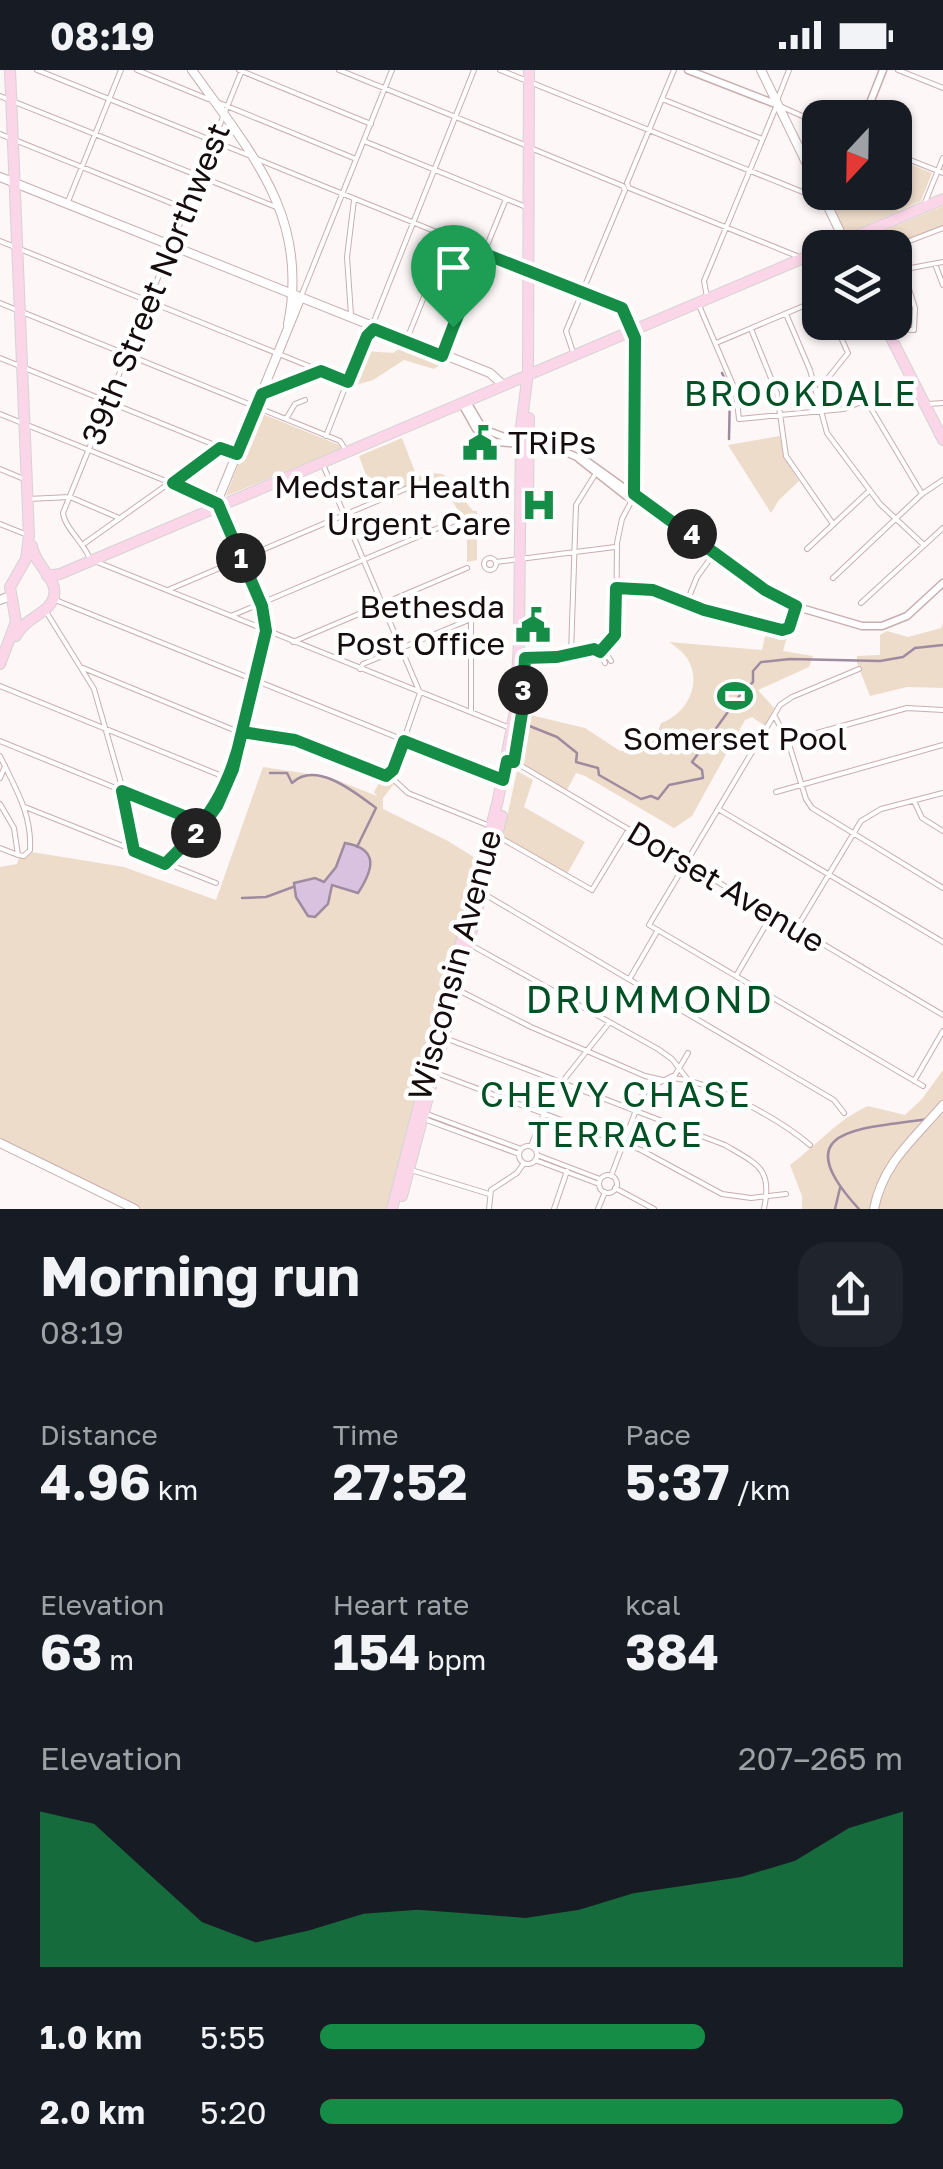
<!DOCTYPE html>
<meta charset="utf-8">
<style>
:root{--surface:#171b24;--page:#20242c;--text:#f1f3f6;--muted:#9ea1a6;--accent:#158d47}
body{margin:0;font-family:"Golos Text",sans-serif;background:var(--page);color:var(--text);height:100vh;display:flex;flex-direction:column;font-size:38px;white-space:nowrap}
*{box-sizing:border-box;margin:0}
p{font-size:32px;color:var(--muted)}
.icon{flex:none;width:55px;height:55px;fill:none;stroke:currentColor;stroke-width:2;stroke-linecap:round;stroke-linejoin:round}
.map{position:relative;height:1139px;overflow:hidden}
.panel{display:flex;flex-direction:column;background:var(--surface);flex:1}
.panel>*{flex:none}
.needle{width:65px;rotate:202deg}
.buttons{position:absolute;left:802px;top:30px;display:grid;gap:20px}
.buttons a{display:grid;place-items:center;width:110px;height:110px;border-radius:20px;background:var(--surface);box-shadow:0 2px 8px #0004;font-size:50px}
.pin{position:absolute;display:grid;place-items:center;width:85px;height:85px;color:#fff;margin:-102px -42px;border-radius:50% 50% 50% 0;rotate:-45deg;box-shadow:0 0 10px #0007}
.pin .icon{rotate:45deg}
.km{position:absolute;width:50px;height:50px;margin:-25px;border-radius:50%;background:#222;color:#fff;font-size:28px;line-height:50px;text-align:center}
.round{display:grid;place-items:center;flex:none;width:105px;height:105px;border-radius:30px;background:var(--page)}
.head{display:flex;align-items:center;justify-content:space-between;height:170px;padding:0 40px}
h1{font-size:55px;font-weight:700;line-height:75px}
.metrics{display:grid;grid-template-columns:repeat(3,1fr);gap:15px;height:170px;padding:10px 40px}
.metrics div{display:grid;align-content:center}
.metrics b{font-size:50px;font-weight:700}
.metrics small{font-size:28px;font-weight:400}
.metrics p{font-size:28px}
.chart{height:280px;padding:20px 40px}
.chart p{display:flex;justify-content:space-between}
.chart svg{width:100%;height:180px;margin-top:10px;fill:var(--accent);opacity:.7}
ul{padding:0 40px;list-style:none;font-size:32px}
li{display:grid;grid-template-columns:160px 120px 1fr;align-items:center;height:75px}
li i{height:25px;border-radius:12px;background:var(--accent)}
.status{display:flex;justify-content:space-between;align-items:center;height:70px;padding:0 50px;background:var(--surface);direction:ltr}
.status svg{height:28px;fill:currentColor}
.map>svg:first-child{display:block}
.green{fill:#eedcca}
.water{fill:#d9c2df;stroke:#9e8ba0;stroke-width:2.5}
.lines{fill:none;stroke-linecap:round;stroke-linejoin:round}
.stream{stroke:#9e8ba0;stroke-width:2.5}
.minor-casing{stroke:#c9aeb0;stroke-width:6}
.tertiary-casing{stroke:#c9aeb0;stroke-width:9}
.secondary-casing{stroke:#c9aeb0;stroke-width:10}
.primary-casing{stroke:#d5d3d3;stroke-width:12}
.minor{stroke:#fff;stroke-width:4}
.tertiary{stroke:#fff;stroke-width:6}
.secondary{stroke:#fff;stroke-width:8}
.primary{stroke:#fbd6e9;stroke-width:10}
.route-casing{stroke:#fff;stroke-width:20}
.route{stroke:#158d47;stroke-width:12}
.labels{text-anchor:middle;stroke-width:9;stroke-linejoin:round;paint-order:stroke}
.street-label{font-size:32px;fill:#150c0d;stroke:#fff}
.poi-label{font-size:32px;fill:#150c0d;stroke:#fff;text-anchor:end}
.neighbourhood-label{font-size:35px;letter-spacing:2.5px;fill:#025125;stroke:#fff}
.quarter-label{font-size:38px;letter-spacing:2.5px;fill:#025125;stroke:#fff}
</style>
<div class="status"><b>08:19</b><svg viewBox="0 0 49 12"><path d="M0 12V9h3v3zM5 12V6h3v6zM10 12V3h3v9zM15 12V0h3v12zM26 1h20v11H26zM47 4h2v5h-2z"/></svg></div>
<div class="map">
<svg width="943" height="1139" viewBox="0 0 943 1139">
<rect width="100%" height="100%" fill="#fdf7f7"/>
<path class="green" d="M895 88 932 103 921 131 847 164 832 136 839 123 895 122Z
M943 136V158L900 174 852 178V174Z
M403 276 442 293 434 299 404 290 373 310 353 316 366 281 393 283Z
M258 342 339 375 341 379 226 426Z
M780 366 786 390 799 411 779 430 771 443 728 375Z
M402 368 417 407 430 403 443 404 473 441H477V490L467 492V455L442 414 433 413 421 417 419 412 375 430 359 386Z
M943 553V618L907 617 870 626 857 593V586L880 585V565L887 561 908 567 941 558Z
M766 562 787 567 783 581 813 586 809 597 758 620 774 638 765 656 752 647 745 650 692 746 674 758 585 706 576 703 567 720 519 693 526 644 585 658 620 681C637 682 656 670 661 653 687 644 703 613 687 588 683 582 675 576 669 572L762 580Z
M263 697 329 707 377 726 374 722 382 708 394 714 383 728V739L448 771 480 791 386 1139H141L0 1069V797L17 794 19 788H26L32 782 124 797 216 830Z
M517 701 533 710 524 737 585 772 567 804 503 766Z
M943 1000V1139H802V1126L790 1095C817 1075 837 1050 868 1036L905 1045 922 1029Z"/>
<path class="water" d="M345 773C380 779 373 800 358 823L332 815 328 834 315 847 308 846 296 827 294 813 315 808 324 812 336 797Z"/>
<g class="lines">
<path class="stream" d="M722 303 730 320 729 369
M527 655 557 667 577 683 576 692 598 698 599 705 641 729 651 726 658 729 669 715 703 708 702 700 692 692 740 625 753 612V601L761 592 790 589 880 591 903 587 915 578 943 575
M270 703H287L292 713C316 690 356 723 376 738L357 777
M242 828 266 827 293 817
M835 1139 840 1118
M859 1139C783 1057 862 1059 927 1049"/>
<defs>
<path id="minor" d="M37 0 248 85
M137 0 208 29
M239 0 371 54
M339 0 525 75
M500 0 825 131
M674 0 627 113 629 118 797 186
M898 0 943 18
M0 26 276 137
M778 28 789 0
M662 29 760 68
M217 32 356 89
M782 37 820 54
M0 64 186 139
M364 71 526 137
M533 79 623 116 625 120 566 261 574 285
M895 84 943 103
M257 89 481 180 486 178 506 129
M67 134 121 0
M924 135 943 88
M0 171 348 312
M891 178 943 158
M485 184 617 235 626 243 632 256
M805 190 820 222
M935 194 943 215
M895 201 943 192
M302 224 392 0
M707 227 704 211 776 37
M0 233 340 371 347 382
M698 233 736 322 739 349 844 339 866 330 922 424
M786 244 810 300 827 363 880 434 924 475
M351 245 347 187 354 130
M372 256 474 0
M751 259 777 323 786 386 833 454
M891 259 914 260 915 238 903 200
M407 269 448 167
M716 273 820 229
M443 281 484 184
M0 288 237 384
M816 323 848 283 834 252
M262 324 321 301
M928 334 943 333
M0 344 213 430 220 437 261 533 266 561 236 687 224 722 204 754 165 793
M286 349 295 334 305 330
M326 366 369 257
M324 397 420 623 393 701 387 705
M0 399 24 409
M28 429 70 427 119 448
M0 454 25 464
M85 473 220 377
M807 479 869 421
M89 487C83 472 65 458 63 443L242 0
M484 494a6 6 0 1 1 12 0a6 6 0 1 1-12 0Z
M97 492 510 658
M496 492 615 477
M833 508 922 424 943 410
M616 518 653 520 706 541 782 560 789 558 795 536
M168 520 417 414
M53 529 498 708
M861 533 943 458
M686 534 697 507 715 482
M45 540 94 619 127 734 134 781
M231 546 462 448
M293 572 467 498
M607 582 616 570 617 473 622 449 632 430
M600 583 605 593
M571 584 576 435 596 403
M523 587H557L594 579 600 583
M552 587 597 574 601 575 611 591
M83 598 246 665 295 670 393 709 408 723 485 754
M360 599 363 594 471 549V642
M859 599 792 627 780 635 649 855 923 1016
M0 616 227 708
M774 645 788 671 806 729 812 738 943 818
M0 671 204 754
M788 671 907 638 943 640
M0 686C15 718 32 743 30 780L24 786 18 785
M507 691 518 694 943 945
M0 708 5 696
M776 722 943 675
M914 731 922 748 943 761
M0 734 14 758 18 785
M25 737 216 813
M718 739 943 872
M499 767 592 820 629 759
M0 778 18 785
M484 824 834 1030 844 1043
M796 859 861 751 881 739 943 723
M471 875 658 979 672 989 688 1010
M736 906 771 846
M630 908 658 860
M458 920 531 957 645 1006 663 1010
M445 968 725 1075C757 1094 773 1098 764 1139
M436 1003 641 1080 722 1124 751 1128 786 1124
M671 1008C710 1010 781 1050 810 1075
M914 1011 943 961
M427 1044 521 1079
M424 1049 519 1084
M519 1085a9 9 0 1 1 18 0a9 9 0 1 1-18 0Z
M531 1076 551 1026 609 953
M537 1085 600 1109
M535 1090 599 1114
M411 1100 489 1124
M599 1114a9 9 0 1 1 18 0a9 9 0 1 1-18 0Z
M611 1106 641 1027 650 1017 675 1005 688 983
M615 1118 654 1139
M489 1139 491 1120 517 1103 524 1093
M554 1139 567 1101
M598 1139 605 1122"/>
<path id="tertiary" d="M688 0 778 35
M864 48 883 0
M467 332 483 359 521 373
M462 334 476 359 495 372 552 376 588 392 765 519 801 538 862 556H882L907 546 943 513
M579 389 626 426 651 438
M632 430 635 418 633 261"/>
<path id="secondary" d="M192 0C250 82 310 146 288 254
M761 0 820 121
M0 107 490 303 500 312 499 316
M821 122 844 170
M220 437V425L300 229
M0 530 10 526
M0 1073 135 1139
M874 1139C883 1093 914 1069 943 1035"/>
<path id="primary" d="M828 178 943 129
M883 252 943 370
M528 426 529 348
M47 506 60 504 820 181
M16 566C25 547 50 544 54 526 58 508 34 495 32 476
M0 594 16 552 10 517 26 489 29 466 10 0
M517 675 524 618
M402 1126 502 746
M392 1139 498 730 515 641 519 573 521 357 528 303 529 0"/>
</defs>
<use href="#minor" class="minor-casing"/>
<use href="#tertiary" class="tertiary-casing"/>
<use href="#secondary" class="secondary-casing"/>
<use href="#primary" class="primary-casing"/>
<use href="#minor" class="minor"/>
<use href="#tertiary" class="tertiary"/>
<use href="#secondary" class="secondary"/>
<use href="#primary" class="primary"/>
</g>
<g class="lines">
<defs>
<path id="route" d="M453 257 442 286 374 259 367 266 348 312 321 301 262 324 237 384 220 378 173 413 218 434 262 536 266 561 233 699 217 736 204 754 122 721 134 781 165 794C206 755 230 718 242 662L295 670 386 706 393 700 404 671 503 710 507 691 514 692 522 643 525 588 557 587 594 579 600 582 615 565 616 518 653 520 704 540 782 560 789 558 796 536 765 520 634 424 635 268 622 238 485 184 453 257"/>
</defs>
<use href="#route" class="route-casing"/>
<use href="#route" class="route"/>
</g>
<defs>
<symbol id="civic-bare" viewBox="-9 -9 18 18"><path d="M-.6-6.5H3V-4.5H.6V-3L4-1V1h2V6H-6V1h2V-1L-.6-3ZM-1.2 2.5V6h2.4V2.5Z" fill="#158d47" stroke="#fff" stroke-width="2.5" paint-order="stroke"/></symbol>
<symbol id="hospital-bare" viewBox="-9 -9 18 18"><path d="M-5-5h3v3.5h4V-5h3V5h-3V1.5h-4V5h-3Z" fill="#158d47" stroke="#fff" stroke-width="2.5" paint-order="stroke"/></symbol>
<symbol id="stadium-bare" viewBox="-9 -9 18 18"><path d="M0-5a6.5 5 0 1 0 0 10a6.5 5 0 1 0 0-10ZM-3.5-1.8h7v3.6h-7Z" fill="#158d47" stroke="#fff" stroke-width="2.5" paint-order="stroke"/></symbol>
</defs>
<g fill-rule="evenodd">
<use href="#civic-bare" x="455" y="348" width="50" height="50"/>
<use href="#hospital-bare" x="514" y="410" width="50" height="50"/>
<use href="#civic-bare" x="508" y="530" width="50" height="50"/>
<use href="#stadium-bare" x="710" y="601" width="50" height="50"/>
</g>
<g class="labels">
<g class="street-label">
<text transform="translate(156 214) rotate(-68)" y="11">39th Street Northwest</text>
<text transform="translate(726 817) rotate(31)" y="11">Dorset Avenue</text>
<text transform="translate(455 895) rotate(-75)" y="11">Wisconsin Avenue</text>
</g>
<g class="poi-label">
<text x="508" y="384" text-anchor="start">TRiPs</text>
<text x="511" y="428">Medstar Health<tspan x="511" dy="37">Urgent Care</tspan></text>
<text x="505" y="548">Bethesda<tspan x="505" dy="37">Post Office</tspan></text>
<text x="735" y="680" text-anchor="middle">Somerset Pool</text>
</g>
<g class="neighbourhood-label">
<text x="801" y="336">BROOKDALE</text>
<text x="616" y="1037">CHEVY CHASE<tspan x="616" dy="40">TERRACE</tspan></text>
</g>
<g class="quarter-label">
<text x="650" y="943">DRUMMOND</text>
</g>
</g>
</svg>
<div class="buttons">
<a><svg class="needle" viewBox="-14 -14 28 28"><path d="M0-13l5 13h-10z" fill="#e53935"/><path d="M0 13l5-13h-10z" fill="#9ea1a6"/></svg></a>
<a><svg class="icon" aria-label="layers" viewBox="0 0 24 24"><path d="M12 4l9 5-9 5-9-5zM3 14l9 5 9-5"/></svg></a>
</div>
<div class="pin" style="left:453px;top:257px;background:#1e9e55"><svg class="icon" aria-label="arrive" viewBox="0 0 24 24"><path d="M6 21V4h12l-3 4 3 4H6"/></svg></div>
<b class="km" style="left:241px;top:488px">1</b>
<b class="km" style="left:196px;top:763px">2</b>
<b class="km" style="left:523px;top:620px">3</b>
<b class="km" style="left:692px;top:464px">4</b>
</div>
<section class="panel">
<div class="head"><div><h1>Morning run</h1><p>08:19</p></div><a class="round"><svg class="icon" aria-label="share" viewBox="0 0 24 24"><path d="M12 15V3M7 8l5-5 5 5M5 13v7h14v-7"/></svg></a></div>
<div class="metrics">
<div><p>Distance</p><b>4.96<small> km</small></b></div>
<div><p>Time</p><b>27:52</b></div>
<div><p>Pace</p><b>5:37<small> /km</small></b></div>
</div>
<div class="metrics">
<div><p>Elevation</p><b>63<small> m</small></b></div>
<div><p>Heart rate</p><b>154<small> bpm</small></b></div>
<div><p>kcal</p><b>384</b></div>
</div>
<div class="chart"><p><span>Elevation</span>207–265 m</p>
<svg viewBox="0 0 160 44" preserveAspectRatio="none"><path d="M0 44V6L10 9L20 21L30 33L40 38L50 35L60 31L70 30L80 31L90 32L100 30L110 26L120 24L130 22L140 18L150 10L160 6V44z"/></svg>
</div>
<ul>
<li><b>1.0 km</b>5:55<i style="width:66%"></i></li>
<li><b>2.0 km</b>5:20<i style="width:100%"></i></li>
</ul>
</section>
